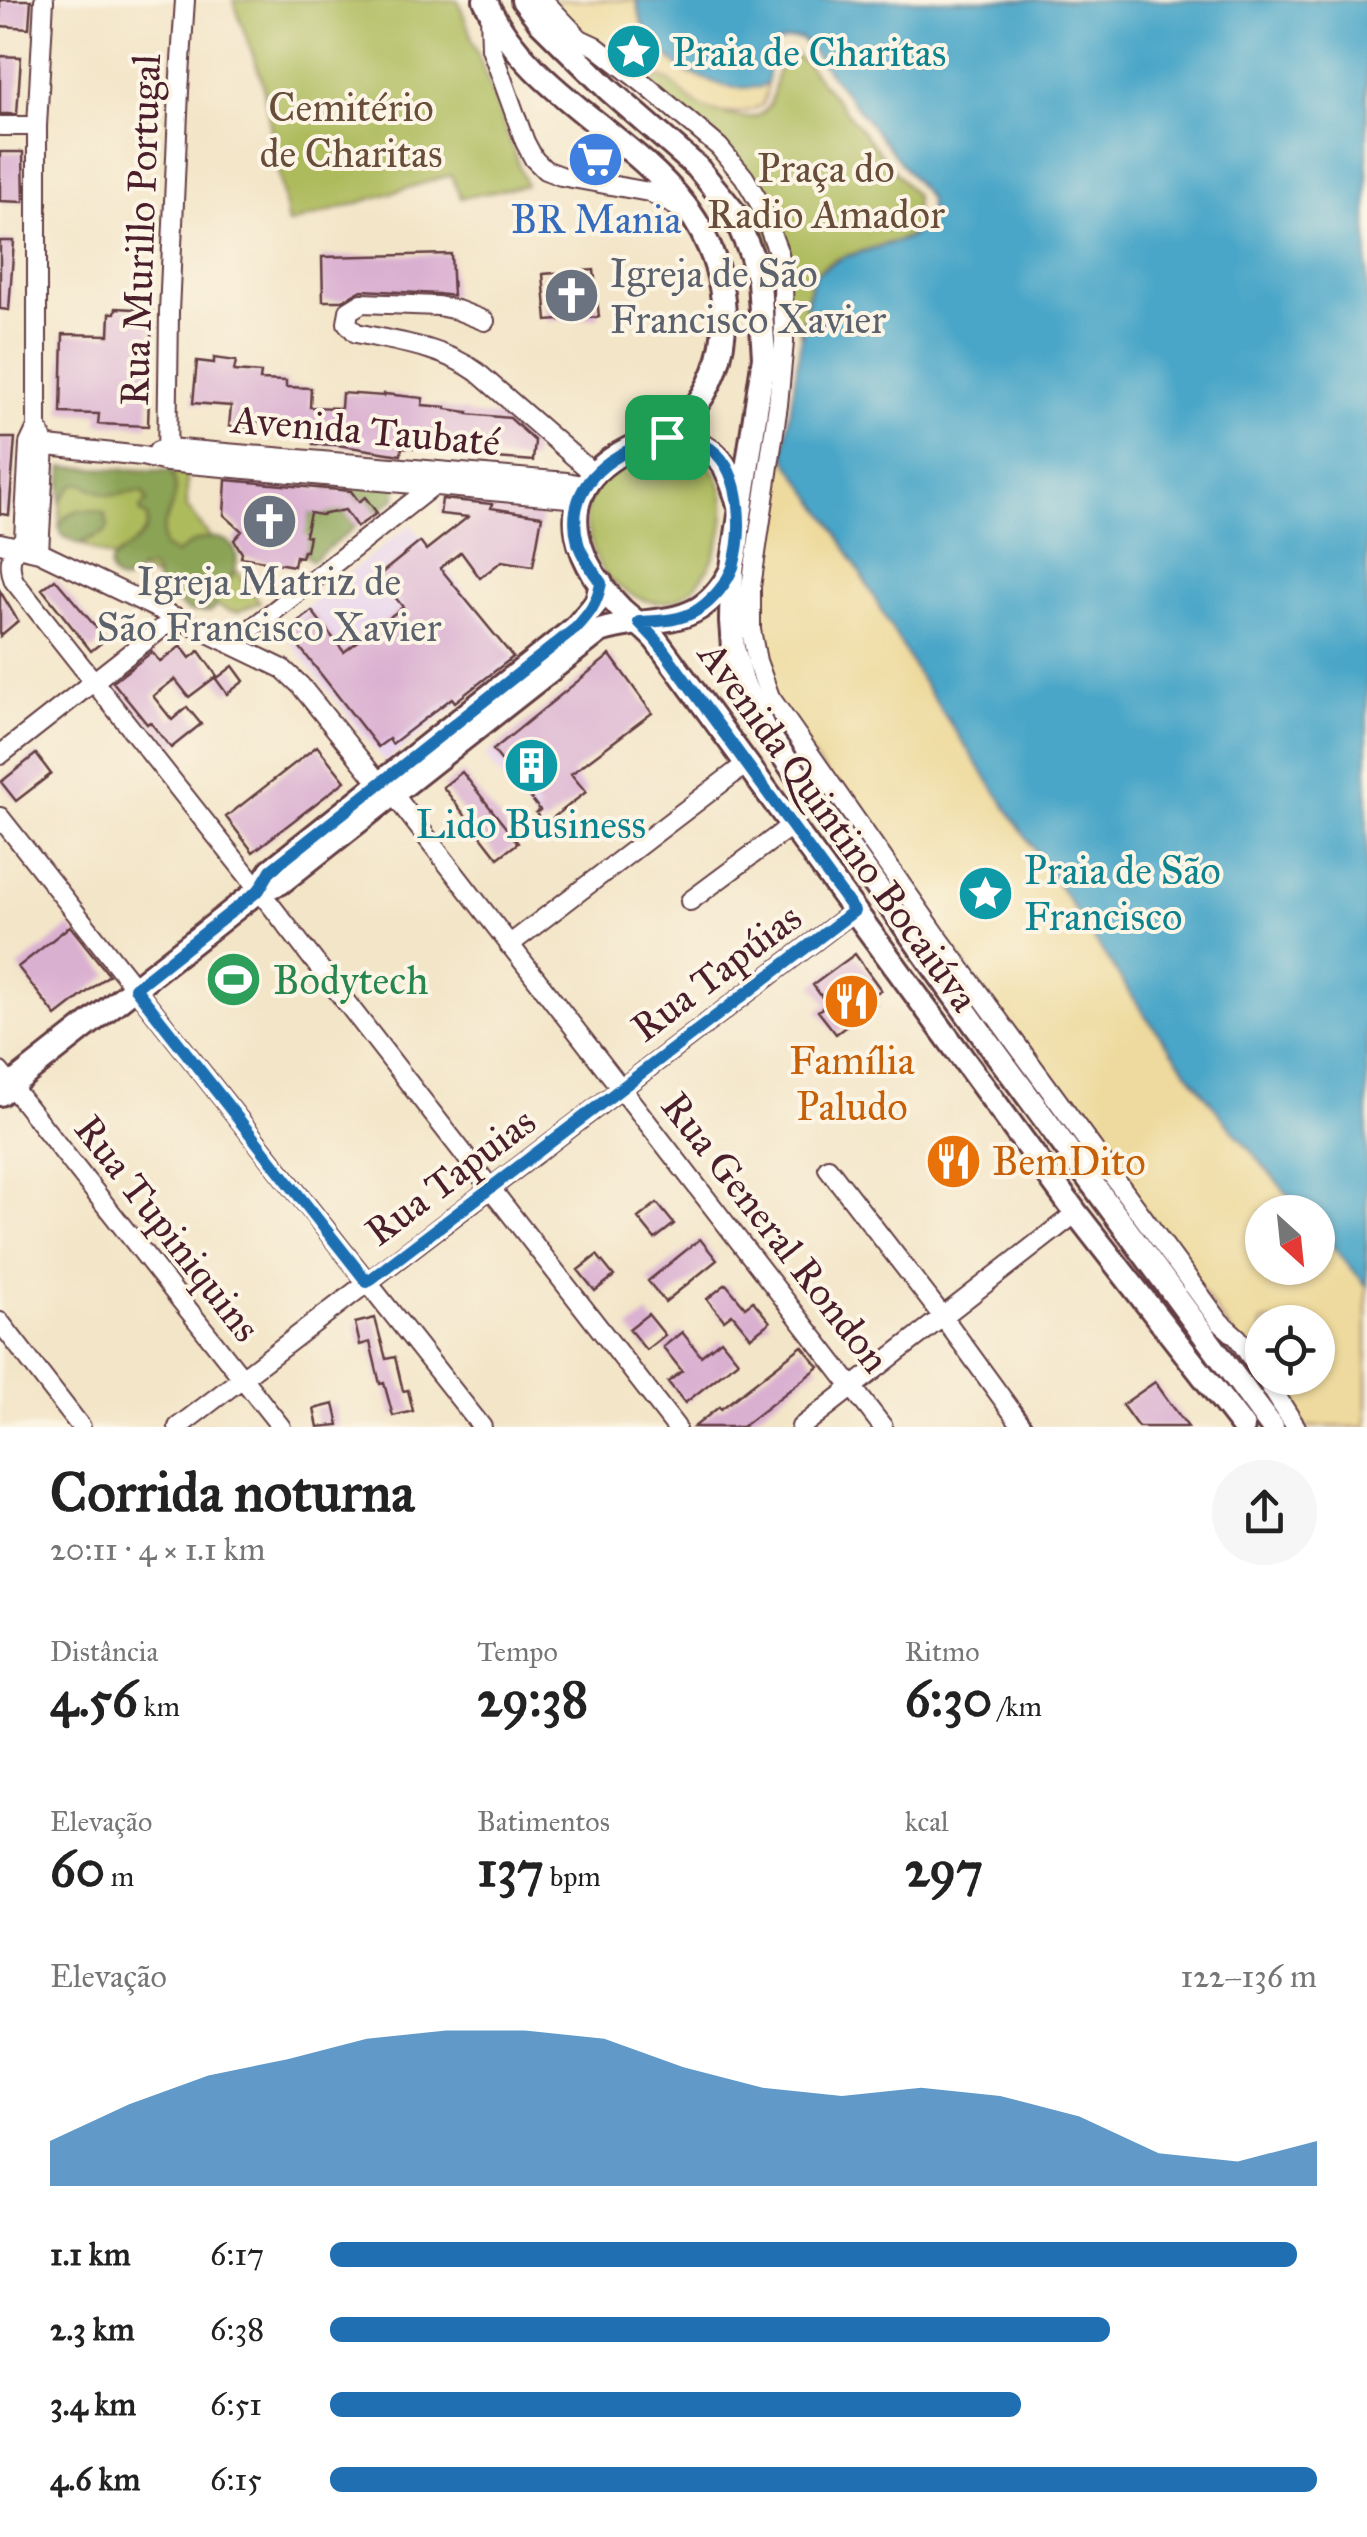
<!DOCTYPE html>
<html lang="pt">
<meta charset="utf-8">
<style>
:root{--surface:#fff;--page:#f6f6f6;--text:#222;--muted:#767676;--accent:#1f6fb2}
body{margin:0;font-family:"IM FELL Great Primer",serif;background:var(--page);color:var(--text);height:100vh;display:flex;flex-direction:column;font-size:38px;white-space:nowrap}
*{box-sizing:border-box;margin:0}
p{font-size:32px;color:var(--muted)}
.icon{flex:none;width:55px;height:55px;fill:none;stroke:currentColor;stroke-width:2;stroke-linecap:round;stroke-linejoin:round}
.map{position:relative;height:1427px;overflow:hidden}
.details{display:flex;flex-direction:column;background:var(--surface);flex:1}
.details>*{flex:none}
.needle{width:65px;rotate:153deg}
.fabs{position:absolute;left:1245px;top:1195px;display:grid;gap:20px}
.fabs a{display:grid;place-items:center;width:90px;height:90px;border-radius:50%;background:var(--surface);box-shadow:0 2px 8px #0004;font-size:50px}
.pin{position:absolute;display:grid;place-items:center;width:85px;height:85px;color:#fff;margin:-42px;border-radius:20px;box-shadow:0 5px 15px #0006}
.round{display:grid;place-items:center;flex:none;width:105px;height:105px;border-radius:52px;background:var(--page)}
.overview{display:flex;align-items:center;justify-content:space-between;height:170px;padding:0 50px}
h1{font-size:55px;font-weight:700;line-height:75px}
.stats{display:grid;grid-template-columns:repeat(3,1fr);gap:15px;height:170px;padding:10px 50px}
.stats div{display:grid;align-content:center}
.stats b{font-size:50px;font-weight:700}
.stats small{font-size:28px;font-weight:400}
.stats p{font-size:28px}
.chart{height:280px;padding:20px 50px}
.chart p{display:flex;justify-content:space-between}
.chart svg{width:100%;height:180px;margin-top:10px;fill:var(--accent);opacity:.7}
ul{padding:0 50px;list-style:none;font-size:32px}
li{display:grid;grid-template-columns:160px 120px 1fr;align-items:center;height:75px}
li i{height:25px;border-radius:12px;background:var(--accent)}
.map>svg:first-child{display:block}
.built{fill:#e7d2ef}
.green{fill:#aebb5d;stroke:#7c6d44;stroke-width:2.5}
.forest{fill:#8aa354;stroke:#6a6140;stroke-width:2.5}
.sand{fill:#eeda9e;stroke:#9c7c64;stroke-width:2.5}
.water{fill:#4aa6c8;stroke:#4a627a;stroke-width:2.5}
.building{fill:#dab0d1}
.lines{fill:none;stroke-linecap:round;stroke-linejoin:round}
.minor-casing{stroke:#633d43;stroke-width:22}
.major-casing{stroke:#633d43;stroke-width:28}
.minor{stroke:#fff;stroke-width:18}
.major{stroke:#fff;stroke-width:22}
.route-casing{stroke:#fff;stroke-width:20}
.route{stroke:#1f6fb2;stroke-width:12}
.labels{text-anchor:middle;stroke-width:8;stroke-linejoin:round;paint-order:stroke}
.culture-label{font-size:40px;fill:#0d838f;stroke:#fcf5e5;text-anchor:start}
.park-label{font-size:40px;fill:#684e3a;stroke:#fcf5e5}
.shop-label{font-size:40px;fill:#366cbe;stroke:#fcf5e5}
.street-label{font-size:40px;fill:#4a1f2b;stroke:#fcf5e5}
.worship-label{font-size:40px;fill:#5b616d;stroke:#fcf5e5;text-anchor:start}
.leisure-label{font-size:40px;fill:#27864d;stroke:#fcf5e5;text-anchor:start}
.food-label{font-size:40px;fill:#c56008;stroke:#fcf5e5}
</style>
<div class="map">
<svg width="1367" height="1427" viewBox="0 0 1367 1427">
<rect width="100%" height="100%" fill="#fcf5e5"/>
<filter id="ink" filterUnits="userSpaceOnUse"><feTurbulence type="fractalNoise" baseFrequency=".01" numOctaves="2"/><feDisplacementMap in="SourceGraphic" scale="20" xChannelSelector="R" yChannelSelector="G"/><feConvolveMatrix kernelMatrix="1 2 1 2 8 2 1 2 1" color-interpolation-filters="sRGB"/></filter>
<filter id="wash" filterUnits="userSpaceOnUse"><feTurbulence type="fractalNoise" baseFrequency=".0048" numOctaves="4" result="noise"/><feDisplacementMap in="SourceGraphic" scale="40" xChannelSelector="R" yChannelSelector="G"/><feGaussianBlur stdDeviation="2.25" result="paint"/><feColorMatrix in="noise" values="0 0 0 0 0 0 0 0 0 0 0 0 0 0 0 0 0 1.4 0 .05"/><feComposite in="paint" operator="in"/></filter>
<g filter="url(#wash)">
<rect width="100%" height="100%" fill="#f3e5c8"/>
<path class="built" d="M411 524 517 659 385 762 282 632 283 625Z
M531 721 587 791 541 827 485 756Z"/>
<path class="green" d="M233 0H458L526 185 461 198 451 175 288 224 262 80Z
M795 53 798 58 805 62 915 196 916 225 922 229C896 247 838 251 819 270 805 285 805 319 801 339L798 324 784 302 783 278 744 177 649 87 658 77C675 80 682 95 696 104 708 111 745 121 757 116 785 104 765 58 795 53Z
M649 445C662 447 681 446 694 451 698 453 702 457 705 461 713 469 718 475 721 486 735 532 700 623 639 598 626 593 611 583 603 571 595 560 585 526 586 513 588 499 598 483 603 470Z
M63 467 187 473V507L260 602 238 612 229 611 63 536 59 527Z"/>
<path class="forest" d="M63 467 171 471C186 504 157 516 164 547L176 554C221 515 263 553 216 596L215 608 210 612 187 611 162 590 157 583 155 572 150 567 140 569C135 578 122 588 113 576 96 553 152 548 147 517L141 513 140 508 147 501 143 492C131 491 120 496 109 495 84 491 81 467 60 503Z
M367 468C385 472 399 478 396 498L377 513 365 497 359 502 343 481 330 490 321 482 315 479 314 475 320 471Z
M341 509 355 527 312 561 299 550 306 551 302 535 310 513 317 514 318 512 325 514Z
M78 510 100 511 105 514 108 527 105 532 79 544 63 536 59 527 67 515Z"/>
<path class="sand" d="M543 0H636L644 34 684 72 725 86 760 87 767 82 766 94 762 105C742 116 719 116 698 105 683 97 676 80 658 77L648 87Z
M784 451 789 464 831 522 920 678 1145 1015 1222 1117 1303 1212H1262V1268H1318V1229L1367 1286V1427H1296L1265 1378H1318V1322H1262V1374L770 697 751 587 768 556Z"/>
<path class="water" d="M636 0H1367V1286L1318 1229V1212H1303L1222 1117 1145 1015 920 678 831 522 789 464 784 451 801 339 810 290 815 274 842 258 909 238 922 229 930 219 929 199 809 47 801 39C767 39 771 54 767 82L760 87 738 88 725 86 683 71 645 33Z"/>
<g id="blocks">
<path class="building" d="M0 0H31L29 28 0 26Z
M0 56 21 57 17 114H0Z
M587 138 619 163 611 172 590 169 573 156Z
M0 152H23L24 202 0 201Z
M0 241H14L9 310 0 309Z
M451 254 453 296 438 294 362 290 342 301H323L322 257Z
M594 270 599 317 547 321 543 274Z
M116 308 152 310 148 426 98 424 99 414 61 413 63 334 109 335 110 313H115Z
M214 358 236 361 234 371 261 373 260 380 286 381V387L311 388 310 407 341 408 342 393 384 396V394L423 398 422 405 446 407V409L468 412 467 414 510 418 535 441 533 461 472 456V452L444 449 446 439 417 437 416 448 402 447 401 455 337 445 313 444 314 425 256 421 255 428 229 426 231 406 193 403 197 361 214 363Z
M0 438H15L9 515 0 514Z
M226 480 351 491 359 502 365 497 377 513 357 527 345 510 321 515 310 513 305 535 309 536 306 551H303L301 557 296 556 294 566 241 557 242 553 234 540 242 531 224 515Z
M442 499 492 504 491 508 542 516 533 566 502 561 480 578 461 552 440 568 513 657 455 702 452 698 392 744 389 739 378 747 287 631 312 611 344 652 403 607 378 576 420 542 426 550 468 517 440 514Z
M55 579 106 639 91 651 42 589Z
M0 591 18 621 0 636Z
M181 646 190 658 199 651 217 676 189 697 175 679 153 696 172 720 187 707 201 724 171 748 150 722 147 724 113 682 152 652 160 662Z
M610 655 652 713 571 774 586 792 545 824 536 813 540 810 493 750Z
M233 666 244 681 227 694 216 679Z
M317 746 345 781 253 852 226 817Z
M36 754 51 774 16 801 1 782Z
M462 772 518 843 498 858 443 787Z
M70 926 109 975 56 1016 18 967Z
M855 954 881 990 870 997 876 1004 836 1034 818 1011 827 1004 813 985Z
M657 1203 674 1224 655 1239 638 1218Z
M700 1239 717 1260 665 1302 648 1281Z
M597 1255 614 1276 595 1291 578 1270Z
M726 1284 745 1307 753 1301 770 1322 751 1337 732 1314 724 1320 707 1299Z
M648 1314 665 1335 646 1350 629 1329Z
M375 1318 386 1359 395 1357 403 1391 408 1390 413 1411 393 1416 384 1383 380 1384 370 1342 360 1345 355 1323Z
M682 1332 701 1356 721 1340 738 1361 685 1403 668 1382 682 1371 663 1347Z
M802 1346 819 1367 742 1427H694L719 1407 721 1409Z
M1155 1382 1170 1403 1188 1427H1138L1122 1405Z
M334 1404 339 1425 318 1427 314 1409Z"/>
</g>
</g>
<g filter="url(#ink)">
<use href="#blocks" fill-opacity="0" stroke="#633d43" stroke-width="2.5"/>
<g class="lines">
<defs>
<path id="minor" d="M543 0 580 39 595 46 648 87 719 147 744 177 759 202 779 254 783 278 784 342 778 405 751 587V630L757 661 770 697 940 940 1220 1322 1238 1338 1262 1374
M490 13 491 48 525 142 534 159 545 170 561 176 649 192 683 210
M0 126H37
M485 321 457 310 438 306 362 303 349 311 347 323 356 333C398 342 442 347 477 372L594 474
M37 427 29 444 24 538C11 553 7 561 14 581L259 890 676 1427
M38 445 142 456 167 462 579 499
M158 451 168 448 567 482 585 486
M167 462 169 312 179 91 185 0
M0 543 39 552 283 669 300 685 379 783
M39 552 45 445 37 427V126L44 0
M232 644 434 485
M0 755 176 617
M394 795 883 1427
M0 817 482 1427
M690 901 792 825
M509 945 746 764
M0 1072 281 1427
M828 1168 943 1317 1023 1427
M0 1322 81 1427
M1265 1378 1296 1427
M178 1427 854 911
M801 1427 1076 1213"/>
<path id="major" d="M485 0C543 128 722 156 724 319 724 357 712 388 688 416 682 424 675 433 666 437 659 440 651 441 644 443 632 446 620 453 610 460 550 502 580 568 622 610 633 620 646 628 656 640L1076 1213 1243 1427
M523 0 540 22 609 90 697 167 733 211 751 254 759 281 764 357 732 568 731 621 733 648 742 681 764 729 976 1026 1272 1427
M667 437C715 446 724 455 738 502
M263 882 271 870 575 628 597 602 601 583
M0 1094 259 890 280 883 600 631C657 613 698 634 731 571"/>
</defs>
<use href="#minor" class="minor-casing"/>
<use href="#major" class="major-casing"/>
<use href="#minor" class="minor"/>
<use href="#major" class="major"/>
</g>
</g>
<g class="lines" filter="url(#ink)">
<defs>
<path id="route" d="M667 437C681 440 700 441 712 450 743 473 743 534 733 567 727 583 713 600 699 609 681 621 660 621 639 622L656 640 854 911 367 1282 135 988 259 890 271 870 576 628C590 613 597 603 601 583 593 571 582 557 578 543 562 481 617 449 667 437Z"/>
</defs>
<use href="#route" class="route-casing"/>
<use href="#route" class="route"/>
</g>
<defs>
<symbol id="sight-disc" viewBox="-11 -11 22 22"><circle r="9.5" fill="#0f9aa8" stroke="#fcf5e5"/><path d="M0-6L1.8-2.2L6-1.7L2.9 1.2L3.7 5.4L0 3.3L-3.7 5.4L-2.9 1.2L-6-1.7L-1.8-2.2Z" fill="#fff"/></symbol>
<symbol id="supermarket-disc" viewBox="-11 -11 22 22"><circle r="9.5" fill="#3f7fe0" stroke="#fcf5e5"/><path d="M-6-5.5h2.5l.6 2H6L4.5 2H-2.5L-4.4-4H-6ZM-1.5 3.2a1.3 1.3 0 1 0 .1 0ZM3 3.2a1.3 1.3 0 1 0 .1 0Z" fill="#fff"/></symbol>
<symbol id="church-disc" viewBox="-11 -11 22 22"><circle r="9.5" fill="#6b7280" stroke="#fcf5e5"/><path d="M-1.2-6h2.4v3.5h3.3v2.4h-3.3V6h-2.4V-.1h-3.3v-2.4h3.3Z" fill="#fff"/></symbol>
<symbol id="building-disc" viewBox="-11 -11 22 22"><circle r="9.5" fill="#0f9aa8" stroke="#fcf5e5"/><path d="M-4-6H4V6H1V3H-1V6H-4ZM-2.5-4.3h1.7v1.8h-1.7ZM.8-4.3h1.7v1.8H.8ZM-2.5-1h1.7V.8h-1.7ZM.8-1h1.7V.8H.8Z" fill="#fff"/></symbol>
<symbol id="stadium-disc" viewBox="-11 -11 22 22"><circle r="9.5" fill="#2e9e5b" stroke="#fcf5e5"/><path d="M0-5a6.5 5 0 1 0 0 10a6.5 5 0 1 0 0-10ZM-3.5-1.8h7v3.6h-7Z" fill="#fff"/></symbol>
<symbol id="restaurant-disc" viewBox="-11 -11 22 22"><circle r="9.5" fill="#e8710a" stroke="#fcf5e5"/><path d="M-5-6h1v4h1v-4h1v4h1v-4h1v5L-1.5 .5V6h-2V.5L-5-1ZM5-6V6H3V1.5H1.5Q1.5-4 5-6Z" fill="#fff"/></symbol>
</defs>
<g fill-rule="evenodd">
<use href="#sight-disc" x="602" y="20" width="63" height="63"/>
<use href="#supermarket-disc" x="564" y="128" width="63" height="63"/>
<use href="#church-disc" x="540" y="264" width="63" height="63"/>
<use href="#church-disc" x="238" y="490" width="63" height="63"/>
<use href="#building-disc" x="500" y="734" width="63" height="63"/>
<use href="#sight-disc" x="954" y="862" width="63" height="63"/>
<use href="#stadium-disc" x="202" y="948" width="63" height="63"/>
<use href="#restaurant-disc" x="820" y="970" width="63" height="63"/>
<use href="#restaurant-disc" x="922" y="1130" width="63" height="63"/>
</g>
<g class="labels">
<g class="culture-label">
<text x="672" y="66">Praia de Charitas</text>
<text x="531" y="838" text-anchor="middle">Lido Business</text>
<text x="1024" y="884">Praia de São<tspan x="1024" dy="46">Francisco</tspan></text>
</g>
<g class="park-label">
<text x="351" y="121">Cemitério<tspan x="351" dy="46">de Charitas</tspan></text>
<text x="826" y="182">Praça do<tspan x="826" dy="46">Radio Amador</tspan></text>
</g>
<g class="shop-label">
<text x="596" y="233">BR Mania</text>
</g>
<g class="street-label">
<text transform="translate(140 230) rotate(-88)" y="14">Rua Murillo Portugal</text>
<text transform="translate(366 430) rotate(5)" y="14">Avenida Taubaté</text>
<text transform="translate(839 826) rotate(54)" y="14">Avenida Quintino Bocaiúva</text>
<text transform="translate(716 972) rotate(-37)" y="14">Rua Tapúias</text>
<text transform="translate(450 1176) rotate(-37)" y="14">Rua Tapuias</text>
<text transform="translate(168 1228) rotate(52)" y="14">Rua Tupiniquins</text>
<text transform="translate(776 1232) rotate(52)" y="14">Rua General Rondon</text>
</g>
<g class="worship-label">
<text x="610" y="287">Igreja de São<tspan x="610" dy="46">Francisco Xavier</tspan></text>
<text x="269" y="595" text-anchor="middle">Igreja Matriz de<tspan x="269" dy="46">São Francisco Xavier</tspan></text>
</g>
<g class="leisure-label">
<text x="273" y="994">Bodytech</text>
</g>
<g class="food-label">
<text x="852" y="1074">Família<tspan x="852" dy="46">Paludo</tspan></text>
<text x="992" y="1175" text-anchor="start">BemDito</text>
</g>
</g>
</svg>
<div class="fabs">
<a><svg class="needle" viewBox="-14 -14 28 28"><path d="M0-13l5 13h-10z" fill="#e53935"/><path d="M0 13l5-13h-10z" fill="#767676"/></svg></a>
<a><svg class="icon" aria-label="locate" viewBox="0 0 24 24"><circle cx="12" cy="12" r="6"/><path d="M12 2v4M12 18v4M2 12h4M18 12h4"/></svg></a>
</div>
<div class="pin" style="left:667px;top:437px;background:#1e9e55"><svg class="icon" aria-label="arrive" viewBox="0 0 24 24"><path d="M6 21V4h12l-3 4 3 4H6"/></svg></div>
</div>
<section class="details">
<div class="overview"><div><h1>Corrida noturna</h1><p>20:11 · 4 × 1.1 km</p></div><a class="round"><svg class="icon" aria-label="share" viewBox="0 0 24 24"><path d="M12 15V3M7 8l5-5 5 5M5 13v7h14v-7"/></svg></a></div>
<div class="stats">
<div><p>Distância</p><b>4.56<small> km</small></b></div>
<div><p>Tempo</p><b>29:38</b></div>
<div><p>Ritmo</p><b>6:30<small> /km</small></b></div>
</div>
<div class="stats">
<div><p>Elevação</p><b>60<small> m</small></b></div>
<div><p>Batimentos</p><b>137<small> bpm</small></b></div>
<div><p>kcal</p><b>297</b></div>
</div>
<div class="chart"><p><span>Elevação</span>122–136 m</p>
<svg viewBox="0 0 160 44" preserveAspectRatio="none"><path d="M0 44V33L10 24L20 17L30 13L40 8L50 6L60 6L70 8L80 15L90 20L100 22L110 20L120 22L130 27L140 36L150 38L160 33V44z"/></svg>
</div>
<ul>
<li><b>1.1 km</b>6:17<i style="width:98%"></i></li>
<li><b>2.3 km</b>6:38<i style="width:79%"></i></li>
<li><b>3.4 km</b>6:51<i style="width:70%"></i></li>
<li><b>4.6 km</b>6:15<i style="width:100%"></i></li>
</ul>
</section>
